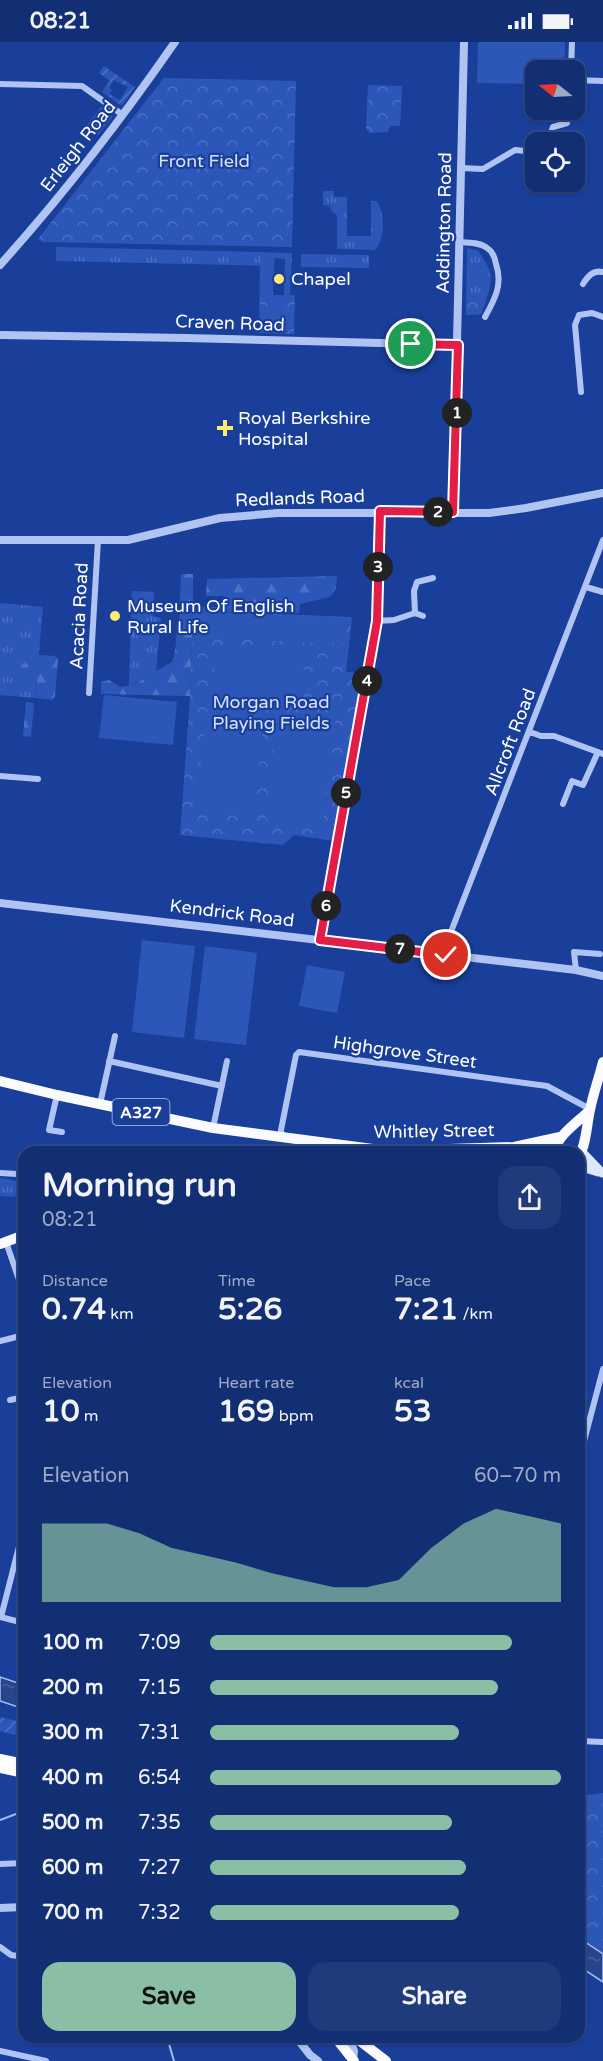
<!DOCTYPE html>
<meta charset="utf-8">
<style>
:root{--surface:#132f74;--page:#203b7c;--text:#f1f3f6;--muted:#9da9c5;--line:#324a86;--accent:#8abfa5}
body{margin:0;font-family:"Varela Round",sans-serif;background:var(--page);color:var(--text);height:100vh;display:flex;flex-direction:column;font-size:22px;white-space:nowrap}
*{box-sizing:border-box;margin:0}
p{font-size:20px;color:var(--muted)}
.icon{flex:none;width:33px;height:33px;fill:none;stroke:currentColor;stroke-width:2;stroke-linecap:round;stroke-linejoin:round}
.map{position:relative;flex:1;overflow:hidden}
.panel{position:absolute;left:18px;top:1104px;width:567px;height:897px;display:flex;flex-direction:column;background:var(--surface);border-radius:18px;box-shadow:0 2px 4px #0004,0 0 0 2px var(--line)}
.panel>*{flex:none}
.needle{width:39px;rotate:288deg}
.tools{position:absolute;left:525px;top:18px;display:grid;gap:12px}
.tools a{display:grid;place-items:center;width:60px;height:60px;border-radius:12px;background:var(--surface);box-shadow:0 2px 4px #0004,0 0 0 2px var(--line);font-size:30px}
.pin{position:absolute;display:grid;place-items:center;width:51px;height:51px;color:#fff;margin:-26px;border:3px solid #fff;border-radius:50%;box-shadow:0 2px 6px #0007}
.km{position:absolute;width:30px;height:30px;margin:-15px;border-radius:50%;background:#222;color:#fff;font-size:16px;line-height:30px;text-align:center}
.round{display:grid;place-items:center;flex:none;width:63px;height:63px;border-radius:18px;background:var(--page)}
.overview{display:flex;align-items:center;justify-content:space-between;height:102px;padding:0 24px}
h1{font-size:33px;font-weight:700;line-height:45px}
.figures{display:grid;grid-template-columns:repeat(3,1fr);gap:9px;height:102px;padding:6px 24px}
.figures div{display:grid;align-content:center}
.figures b{font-size:30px;font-weight:700}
.figures small{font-size:16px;font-weight:400}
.figures p{font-size:16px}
.chart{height:168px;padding:12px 24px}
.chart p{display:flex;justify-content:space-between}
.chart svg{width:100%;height:108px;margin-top:6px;fill:var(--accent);opacity:.7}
.primary-button{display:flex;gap:12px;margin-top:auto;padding:12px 24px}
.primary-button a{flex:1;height:69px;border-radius:18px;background:var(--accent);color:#111;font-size:24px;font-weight:700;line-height:69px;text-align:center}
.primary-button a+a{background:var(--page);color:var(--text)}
ul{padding:0 24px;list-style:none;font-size:20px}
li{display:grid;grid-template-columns:96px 72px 1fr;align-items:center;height:45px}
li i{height:15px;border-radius:8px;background:var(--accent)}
.status{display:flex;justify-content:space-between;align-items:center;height:42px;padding:0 30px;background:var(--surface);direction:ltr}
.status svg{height:16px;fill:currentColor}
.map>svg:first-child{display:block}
.grass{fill:url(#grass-tufts)}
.forest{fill:url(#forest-firs)}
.park{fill:url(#park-crowns)}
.garden{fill:url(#garden-furrows);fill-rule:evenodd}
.pitch{fill:#2c57b9}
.water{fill:url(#water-ripples);stroke:#a2bcf4;stroke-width:1.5}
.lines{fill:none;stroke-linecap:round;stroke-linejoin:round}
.stream{stroke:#a2bcf4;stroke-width:2}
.minor{stroke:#afc4f2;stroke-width:6}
.tertiary{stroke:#afc4f2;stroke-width:8}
.secondary{stroke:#dee7fc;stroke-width:9}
.primary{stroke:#fafbff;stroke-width:10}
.trunk{stroke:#fcfdff;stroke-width:10}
.route-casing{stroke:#fff;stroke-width:12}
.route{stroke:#e11d48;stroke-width:8}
.poi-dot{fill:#ffea70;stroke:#193f9b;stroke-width:2}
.labels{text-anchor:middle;stroke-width:4.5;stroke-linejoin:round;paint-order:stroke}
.shield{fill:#193f9b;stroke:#bac5e1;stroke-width:1.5}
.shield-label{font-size:16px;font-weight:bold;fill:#fff}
.street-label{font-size:18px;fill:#fff;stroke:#193f9b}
.park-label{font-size:18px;fill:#d7e2fc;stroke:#193f9b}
.poi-label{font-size:18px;fill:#fff;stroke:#193f9b;text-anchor:start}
</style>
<div class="status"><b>08:21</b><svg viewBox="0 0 49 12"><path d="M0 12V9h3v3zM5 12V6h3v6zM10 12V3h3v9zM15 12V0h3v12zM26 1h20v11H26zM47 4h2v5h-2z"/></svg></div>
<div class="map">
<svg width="603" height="2019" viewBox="0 0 603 2019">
<defs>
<pattern id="grass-tufts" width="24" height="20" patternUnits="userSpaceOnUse" patternTransform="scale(1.5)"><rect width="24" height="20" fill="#2c57b9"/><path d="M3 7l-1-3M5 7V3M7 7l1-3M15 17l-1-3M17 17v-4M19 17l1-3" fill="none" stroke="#4c70c4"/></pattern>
<pattern id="forest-firs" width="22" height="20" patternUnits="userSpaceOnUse" patternTransform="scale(1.5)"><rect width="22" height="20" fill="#2c57b9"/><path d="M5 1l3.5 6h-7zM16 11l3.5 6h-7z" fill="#4c70c4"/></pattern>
<pattern id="park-crowns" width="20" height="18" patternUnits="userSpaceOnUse" patternTransform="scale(1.5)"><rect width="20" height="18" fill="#2c57b9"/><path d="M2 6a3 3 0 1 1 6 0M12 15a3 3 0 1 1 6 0" fill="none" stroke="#4c70c4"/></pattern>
<pattern id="garden-furrows" width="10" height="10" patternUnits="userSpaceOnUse" patternTransform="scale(1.5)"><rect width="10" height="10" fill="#2c57b9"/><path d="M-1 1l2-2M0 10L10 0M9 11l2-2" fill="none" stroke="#4c70c4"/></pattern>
<pattern id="water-ripples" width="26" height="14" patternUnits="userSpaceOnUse" patternTransform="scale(1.5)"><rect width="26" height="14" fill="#28458b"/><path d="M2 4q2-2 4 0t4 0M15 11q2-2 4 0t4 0" fill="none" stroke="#48619c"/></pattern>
</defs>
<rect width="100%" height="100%" fill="#193f9b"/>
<path class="grass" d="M323 149H334V155H347V194H371V159H377C385 172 385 197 375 208L337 207V173L332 170 330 164 323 163Z
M56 205 292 211 290 253H284L285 217 275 216 274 224 56 219Z
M467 206 477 208C498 233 491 244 481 272L466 273Z
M301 212 369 213V226L301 225Z
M132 549 154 550 153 574 161 576 156 630 129 644Z
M0 561 43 565 35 656 0 653Z
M0 1136 24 1140V1151L16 1150 15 1155 0 1154Z"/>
<path class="forest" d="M181 532H193V565H224V554H206L207 537 337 534 336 546 330 555 300 562 299 571 193 569 190 654 101 652V640L109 638 120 645 133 643 172 620C177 606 176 594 177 580L179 579Z
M39 613 55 614 58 617 55 654 53 658 35 656 37 638 28 637 22 633V623L38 617Z
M26 660 34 661 31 695 23 694Z"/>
<path class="park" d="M164 36 296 39 292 205 43 200 38 197Z
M368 43 402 44 400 84H390L388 90 369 91 366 86Z
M260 224H274L273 253H295L294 292 259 291Z
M466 259H486L481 272 466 273Z
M193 569 352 575 346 630 361 631 334 799 294 793 283 803 180 793 190 655Z
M603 1751V1912L579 1896V1754Z"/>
<path class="garden" d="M104 24 135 45 122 64 102 50 110 39 99 31ZM114 38 128 45 120 58 109 52 112 48 109 45Z
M101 65 111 72 112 76 98 93 86 84Z
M0 1675 21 1680 15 1693 0 1689Z"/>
<path class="pitch" d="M478 0H565L564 28H536L535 42 477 41Z
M261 216H274L273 250 260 249Z
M264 265H281L280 282H263Z
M196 570 346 576 345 602 195 596Z
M216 605 305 610 302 662 213 657Z
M104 653 177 660 173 703 99 696Z
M208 664 265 671 252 776 195 769Z
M278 672 335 678 323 783 266 777Z
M142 898 195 904 184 996 132 990Z
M205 904 257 911 246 1003 194 997Z
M307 923 345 930 337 971 299 964Z"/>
<path class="water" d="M0 1635 24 1643V1667L0 1659Z
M579 1896 603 1912V1940L579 1924Z"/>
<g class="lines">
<path class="stream" d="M0 1778 24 1769
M167 1995 174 2019"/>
<path class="minor" d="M571 28 572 0
M574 38 603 39
M0 42 82 44 123 73
M548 100 553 85 567 81
M461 126 483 127 515 108 536 110
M460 200C468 201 480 200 487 206 492 209 495 216 496 222 503 242 495 257 485 275
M583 242C588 234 593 228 603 230
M581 350 575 283 579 273 592 271 603 275
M586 545 603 550
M415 571 423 574
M377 579 394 578 415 571 414 549 417 540 433 536
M89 651 98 498
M530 690 541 694H554L603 712
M0 734 38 737
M563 762 572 739 583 743 598 710
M320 898 377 579 380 469
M446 913 447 900 603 498
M576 928 574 910 600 912
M109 1019 222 1044
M57 1053 49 1088 62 1090
M100 1062 115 994
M213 1086 227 1019
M282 1096 281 1088 296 1013 299 1010 547 1044 590 1067
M0 1131 17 1132 24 1136
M6 1200 24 1252
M0 1299 24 1293
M10 1358 24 1355
M579 1418 603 1327
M0 1575 24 1581
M1 1575 24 1485
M579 1699 603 1700
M0 1822 24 1821
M0 1905 11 1913 24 1915
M0 2009 46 2019"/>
<path class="tertiary" d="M0 223C63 153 121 78 175 0
M0 293 186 296 458 303
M453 470 464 0
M0 498H128L220 476 278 471H489L526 466 603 451
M0 861 576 928 603 934
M0 1866 24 1865
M296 1995 310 2013 318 2019
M349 1995 354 2009 353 2019"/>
<path class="secondary" d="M582 1110 602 1131
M579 1124 598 1130"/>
<path class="primary" d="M0 1039 57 1053 213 1086 388 1109 514 1105 560 1095
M555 1110C555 1095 578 1080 589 1069
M579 1114C586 1104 587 1081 590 1068 593 1052 599 1036 603 1020
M0 1202 24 1193"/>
<path class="trunk" d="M0 1717 24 1722
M0 1726 24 1731
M335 1995 354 2019
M355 1995 386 2019"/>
</g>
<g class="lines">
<defs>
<path id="route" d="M411 302 458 303 453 470 380 469 377 579 320 898 446 913"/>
</defs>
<use href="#route" class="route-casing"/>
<use href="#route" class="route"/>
</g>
<g class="poi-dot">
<circle cx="279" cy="237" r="6"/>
<path d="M222 377h6v6h6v6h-6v6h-6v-6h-6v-6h6z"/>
<circle cx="115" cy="574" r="6"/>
</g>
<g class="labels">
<rect class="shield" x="112.5" y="1057" width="57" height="26" rx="4.5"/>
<g class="shield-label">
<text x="141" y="1076">A327</text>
</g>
<g class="street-label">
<text transform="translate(78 104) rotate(-52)" y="6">Erleigh Road</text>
<text transform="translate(444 181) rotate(-89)" y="6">Addington Road</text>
<text transform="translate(230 281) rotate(2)" y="6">Craven Road</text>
<text transform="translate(300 456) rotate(-2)" y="6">Redlands Road</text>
<text transform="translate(79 574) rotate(-87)" y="6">Acacia Road</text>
<text transform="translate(510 700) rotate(-69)" y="6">Allcroft Road</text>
<text transform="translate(232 871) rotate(7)" y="6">Kendrick Road</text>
<text transform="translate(405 1010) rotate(8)" y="6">Highgrove Street</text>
<text transform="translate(434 1089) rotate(-1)" y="6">Whitley Street</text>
</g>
<g class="park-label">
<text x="204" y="125">Front Field</text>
<text x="271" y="666">Morgan Road<tspan x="271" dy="21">Playing Fields</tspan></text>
</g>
<g class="poi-label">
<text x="291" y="243">Chapel</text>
<text x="238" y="382">Royal Berkshire<tspan x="238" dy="21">Hospital</tspan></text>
<text x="127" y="570">Museum Of English<tspan x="127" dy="21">Rural Life</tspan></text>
</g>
</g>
</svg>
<div class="tools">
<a><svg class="needle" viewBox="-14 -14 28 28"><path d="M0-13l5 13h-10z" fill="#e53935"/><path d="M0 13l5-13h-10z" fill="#9da9c5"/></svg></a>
<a><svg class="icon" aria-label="locate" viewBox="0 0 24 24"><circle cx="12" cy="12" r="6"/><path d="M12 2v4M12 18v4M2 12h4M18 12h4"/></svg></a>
</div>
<div class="pin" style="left:411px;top:302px;background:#1e9e55"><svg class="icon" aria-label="arrive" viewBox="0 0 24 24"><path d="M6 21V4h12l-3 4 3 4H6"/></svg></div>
<div class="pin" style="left:446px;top:913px;background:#d93025"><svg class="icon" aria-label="check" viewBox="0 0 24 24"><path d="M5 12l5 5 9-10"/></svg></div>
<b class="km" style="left:457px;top:371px">1</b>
<b class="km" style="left:438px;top:470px">2</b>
<b class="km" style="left:378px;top:525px">3</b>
<b class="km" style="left:367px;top:639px">4</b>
<b class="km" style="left:346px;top:751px">5</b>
<b class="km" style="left:326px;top:864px">6</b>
<b class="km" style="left:400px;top:907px">7</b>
<section class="panel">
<div class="overview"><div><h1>Morning run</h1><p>08:21</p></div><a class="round"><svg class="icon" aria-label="share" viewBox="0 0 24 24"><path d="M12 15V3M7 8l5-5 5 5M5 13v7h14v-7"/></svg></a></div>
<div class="figures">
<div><p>Distance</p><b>0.74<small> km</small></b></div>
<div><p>Time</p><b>5:26</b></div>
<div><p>Pace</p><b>7:21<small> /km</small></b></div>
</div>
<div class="figures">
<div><p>Elevation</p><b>10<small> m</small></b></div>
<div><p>Heart rate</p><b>169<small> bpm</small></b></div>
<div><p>kcal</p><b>53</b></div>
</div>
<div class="chart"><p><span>Elevation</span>60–70 m</p>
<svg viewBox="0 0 160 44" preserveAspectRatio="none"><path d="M0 44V12L10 12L20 12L30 16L40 22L50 25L60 28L70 32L80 35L90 38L100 38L110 35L120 22L130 12L140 6L150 9L160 12V44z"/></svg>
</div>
<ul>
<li><b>100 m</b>7:09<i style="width:86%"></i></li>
<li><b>200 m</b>7:15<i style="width:82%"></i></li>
<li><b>300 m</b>7:31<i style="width:71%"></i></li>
<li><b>400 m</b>6:54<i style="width:100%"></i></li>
<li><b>500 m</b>7:35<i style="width:69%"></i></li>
<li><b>600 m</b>7:27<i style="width:73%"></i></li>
<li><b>700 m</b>7:32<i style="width:71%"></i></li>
</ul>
<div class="primary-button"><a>Save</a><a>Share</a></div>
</section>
</div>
